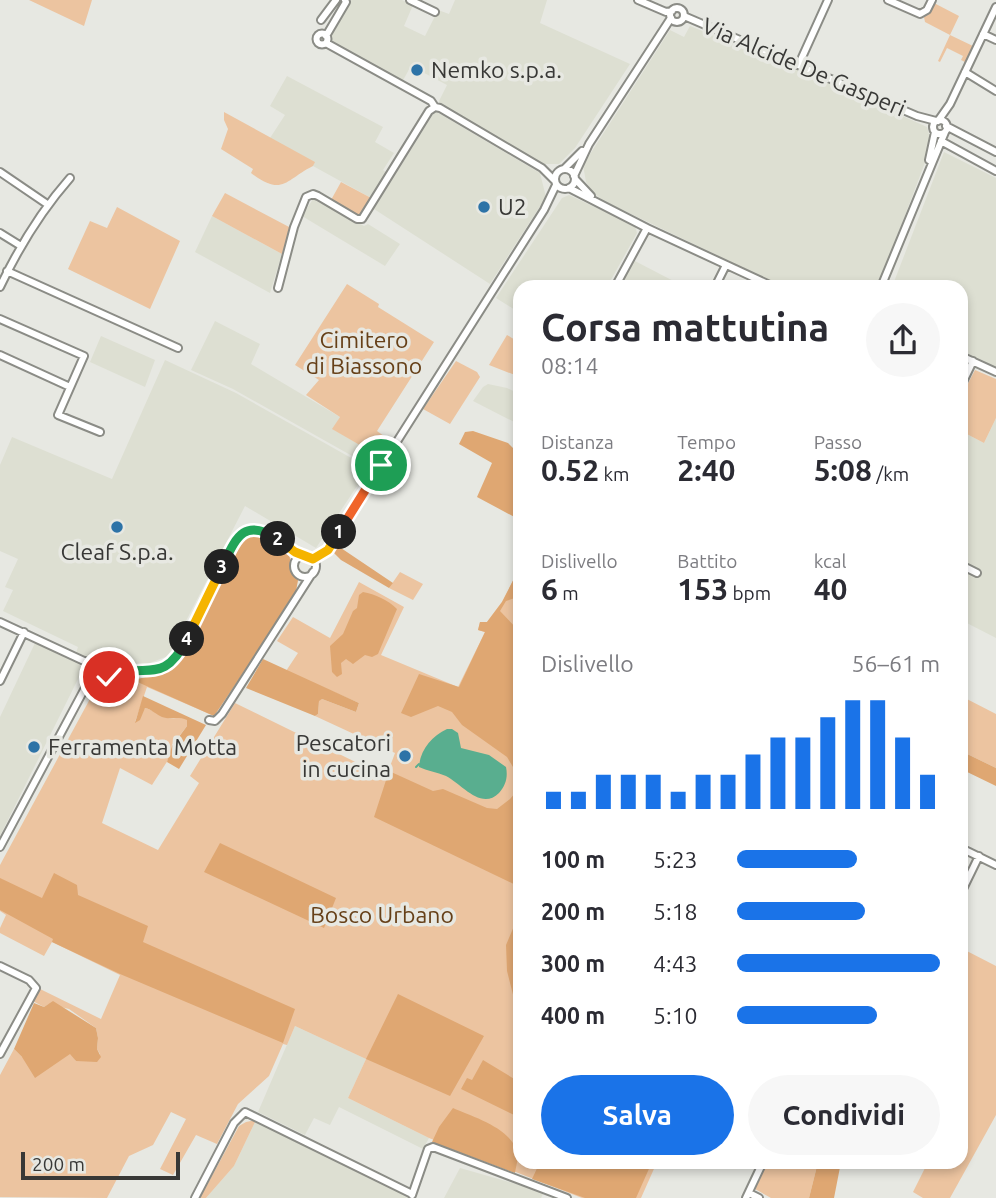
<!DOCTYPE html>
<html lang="it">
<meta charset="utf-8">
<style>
:root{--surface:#fff;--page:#f7f7f7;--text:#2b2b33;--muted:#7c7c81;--accent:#1a73e8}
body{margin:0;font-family:Ubuntu,sans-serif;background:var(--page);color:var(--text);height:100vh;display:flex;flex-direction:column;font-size:26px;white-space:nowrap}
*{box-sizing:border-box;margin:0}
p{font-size:23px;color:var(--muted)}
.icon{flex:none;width:38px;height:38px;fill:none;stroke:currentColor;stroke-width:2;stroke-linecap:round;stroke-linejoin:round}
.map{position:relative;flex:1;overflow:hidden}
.panel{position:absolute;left:513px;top:280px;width:455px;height:889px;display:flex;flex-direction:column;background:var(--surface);border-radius:21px;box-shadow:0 4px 10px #0003}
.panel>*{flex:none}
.scale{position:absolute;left:21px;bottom:18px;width:159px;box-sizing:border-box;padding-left:7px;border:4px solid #383836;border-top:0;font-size:19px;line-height:24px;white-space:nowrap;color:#383836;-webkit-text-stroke:5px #e7e8e2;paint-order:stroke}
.pin{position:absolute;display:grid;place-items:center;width:60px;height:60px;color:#fff;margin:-30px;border:4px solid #fff;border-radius:50%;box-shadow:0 2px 7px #0007}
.km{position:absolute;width:35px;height:35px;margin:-18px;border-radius:50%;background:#222;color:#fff;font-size:19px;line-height:35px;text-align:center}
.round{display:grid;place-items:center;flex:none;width:74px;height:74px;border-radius:37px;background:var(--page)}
.summary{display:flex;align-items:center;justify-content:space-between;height:119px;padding:0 28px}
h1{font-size:38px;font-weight:700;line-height:52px}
.figures{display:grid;grid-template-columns:repeat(3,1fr);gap:10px;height:119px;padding:7px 28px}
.figures div{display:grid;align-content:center}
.figures b{font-size:30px;font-weight:700}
.figures small{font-size:19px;font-weight:400}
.figures p{font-size:19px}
.chart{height:196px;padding:14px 28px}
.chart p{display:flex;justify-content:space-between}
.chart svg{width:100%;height:126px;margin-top:7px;stroke:var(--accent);stroke-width:6}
.cta{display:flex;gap:14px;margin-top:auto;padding:14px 28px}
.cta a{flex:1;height:80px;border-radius:42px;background:var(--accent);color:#fff;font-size:28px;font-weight:700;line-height:80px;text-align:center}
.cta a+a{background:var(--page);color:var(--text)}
ul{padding:0 28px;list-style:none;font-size:23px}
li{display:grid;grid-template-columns:112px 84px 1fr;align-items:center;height:52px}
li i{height:18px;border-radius:9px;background:var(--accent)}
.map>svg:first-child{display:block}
.built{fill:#dddfd2}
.green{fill:#ecc4a0}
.forest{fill:#dfa772}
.water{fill:#59ae8f}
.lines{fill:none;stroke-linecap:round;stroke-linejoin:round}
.stream{stroke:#59ae8f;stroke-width:2}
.minor-casing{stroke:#8b8c86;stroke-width:10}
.minor{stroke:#fff;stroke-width:6}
.split-1-casing{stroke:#fff;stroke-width:14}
.split-2-casing{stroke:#fff;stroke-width:14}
.split-3-casing{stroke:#fff;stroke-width:14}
.split-4-casing{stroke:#fff;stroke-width:14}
.split-5-casing{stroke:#fff;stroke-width:14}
.split-1{stroke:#f0652b;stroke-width:9}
.split-2{stroke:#f5b400;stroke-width:9}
.split-3{stroke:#22a559;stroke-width:9}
.split-4{stroke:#f5b400;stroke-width:9}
.split-5{stroke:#22a559;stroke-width:9}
.poi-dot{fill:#2d73a7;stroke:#e7e8e2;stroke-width:2.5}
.labels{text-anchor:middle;stroke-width:7;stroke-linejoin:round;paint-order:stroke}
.street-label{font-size:23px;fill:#383836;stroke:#e7e8e2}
.poi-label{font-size:23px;fill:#383836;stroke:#e7e8e2;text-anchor:start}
.park-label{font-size:23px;fill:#664018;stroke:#e7e8e2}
</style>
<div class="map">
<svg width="996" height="1198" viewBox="0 0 996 1198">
<rect width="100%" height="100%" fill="#e7e8e2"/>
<path class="built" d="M351 0H402L413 5 404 26 425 36 438 10 449 14 455 0H547L540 23 630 64 575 148 559 164H543L440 104 439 101 447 85 411 66 402 82 331 42 330 38Z
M690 26 807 73 927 127 932 144 878 287H783L604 201 593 193 586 182 583 165 670 30 684 37Z
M287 76 383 127 375 142 394 153 383 170 387 173 373 199 313 166 314 162 270 138 285 115 270 106Z
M435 111 540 173 546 197 490 284 374 209Z
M944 152 996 178V370L961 354V287H892Z
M569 195 635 226 637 233 607 287H520V313L496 298 562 198Z
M313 199 364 226 368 224 400 244 385 266 302 216Z
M212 216 282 254 270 293 195 252Z
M633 260 685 287H619Z
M215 321 260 344 251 364 340 417 333 429 377 455 370 466 233 389 191 370Z
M101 336 155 360 145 387 90 362Z
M165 360 236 393 369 468 316 548 245 506 168 656 147 664 125 667 107 654 85 657 76 653 78 647 3 611 13 590 5 587 18 559 0 551V465L12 437 112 479Z
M488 384 507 388 520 394V425L473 401 483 387Z
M996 418V638L961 620V431L984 443Z
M35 643 78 663 83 669 0 836V717Z
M295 1026 366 1059 348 1098 429 1138 423 1149 339 1107 330 1125 314 1118 305 1135 258 1112Z
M256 1120 407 1195V1198H206L234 1166Z
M460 1168 544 1192 541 1198H444Z"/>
<path class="green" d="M29 0H92L84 26Z
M934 3 959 16 950 35 973 46 965 62 961 60 963 56 947 48 940 62 938 61 950 35 925 22 924 17 929 14Z
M224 112 315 162 313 166C285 180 283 197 251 173L253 169 221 149 228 129 224 120Z
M341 182 373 199 362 216H359L331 200Z
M225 193 291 228 282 254 212 216Z
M117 207 180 241 150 309 68 269 90 221 107 228Z
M347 284 379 304 378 307 434 342 377 431 388 439 377 455 332 429 340 417 306 395 319 380 295 365Z
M507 335 520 343V377L489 365Z
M456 361 477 372 480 377 450 424 423 409Z
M975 370 996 379V418L984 443 961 431V397Z
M263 535C270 540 283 545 288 552 293 562 290 571 298 579L295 596 214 716 147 687 135 722 145 708C154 710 159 716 168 718 176 719 180 716 187 719V726L172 745 170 757 152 785 120 768 102 823 158 850 199 783 190 776 235 703 386 777 395 753 315 716 318 714 319 700 322 699 356 712 359 703 286 671 298 653 277 641 293 617 330 638 359 582 404 607 381 655 458 687 485 632 478 630 480 622H487L502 602 520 567V639L507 637 520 641V1162H657L641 1198H582L429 1138 348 1098 366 1059 295 1026 287 1045 283 1044 269 1076 238 1104 217 1144 196 1135 173 1175 160 1169 186 1119 171 1112 153 1145 129 1156 107 1198 0 1197V1075L14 1049 22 1057 71 1053 76 1061H97L100 1054 97 1049 98 1038 96 1028 69 1009 49 1004 44 1007 29 999 36 987 101 1019 120 975 52 942 44 956 0 933V928L6 915 0 911V865L91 697C101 686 109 686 121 684 143 679 167 674 182 657L237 544Z
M400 572 423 584 413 600 389 588Z
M961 696 996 714V768L961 751Z
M961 948 996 966V1115L950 1198H923L913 1192 928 1162H961Z
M256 1120 234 1166 206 1198H200L239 1126 246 1122Z
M768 1162H818L809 1198H771L755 1189Z"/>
<path class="forest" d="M473 431 508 443 520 455V520L477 497 492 463 459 444 465 432Z
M259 534C268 538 284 545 288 554 293 564 290 571 298 580L295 596 214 716 133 680 163 673 182 657 237 544 248 535Z
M335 544 393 583 389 588 341 560 334 553Z
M520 567V600L515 598 506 601 500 611 520 632V887L374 817 389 771 433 791 443 789 487 808 497 809 510 799 516 792V772L507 757 462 725 452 712 438 706 411 717 401 713 419 674 459 687 485 632 478 630 480 622H487L502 602Z
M363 592C375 594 388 600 397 609L378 654 372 657 365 655 353 664 346 659 341 663 342 674 337 677 332 672 330 646 343 634 353 611 357 608 359 595Z
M263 659 359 703 356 712 322 699 319 701 318 714 315 716 246 688Z
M143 696 206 725 179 769 167 762 172 746 187 726V720C178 716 170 720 162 717 155 714 153 710 145 708L140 720 135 723Z
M961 751 996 768V786L961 769Z
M220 843 336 898 324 928 204 872Z
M54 873 77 885 78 895 148 926 143 942 295 1009 283 1043 120 974 52 942 53 939 0 910V878L42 898Z
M520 912V1022L507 971 506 945Z
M398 994 484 1036 450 1096 366 1059Z
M53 1001 96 1028 98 1038 97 1049 101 1057 97 1062 76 1061 70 1054 35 1078 22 1057 14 1049 34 1003 44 1007Z
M483 1060 516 1080 520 1075V1118L461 1089 467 1078 472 1080Z
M453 1108C473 1117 509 1127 517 1151 519 1157 516 1166 515 1173L432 1142 439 1127Z
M540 1162H652L636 1198H585L532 1179Z
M818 1162H841L834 1198H809Z"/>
<path class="water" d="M447 729H452L458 733 461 748 489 755 506 767C508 777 506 785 499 793 481 811 462 784 446 776 437 772 427 771 419 767 420 750 432 736 447 729Z"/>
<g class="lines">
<path class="stream" d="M416 767 419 764"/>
<defs>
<path id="minor" d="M410 0 435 12
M638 0 666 12 672 11
M888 0 920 14 927 10 932 0
M670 15a7 7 0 1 1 14 0a7 7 0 1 1-14 0Z
M684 16 917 116 936 121
M321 20 336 0
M316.5 39a5.5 5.5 0 1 1 11 0a5.5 5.5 0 1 1-11 0Z
M983 34 996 40
M326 36 346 2 345 0
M326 43 431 101 435 107
M799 64 828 0
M965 72 996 91
M933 127a7 7 0 1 1 14 0a7 7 0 1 1-14 0Z
M938 121 950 104 996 7
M946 126 996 152
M941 141 996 171
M929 160 935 132
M555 179a10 10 0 1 1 20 0a10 10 0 1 1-20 0Z
M564 169 582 151
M0 172 47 204
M574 176 589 144 671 18
M575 179 591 196
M569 188 647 228 774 287
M0 233 21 246
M7 271 178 348
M0 287C19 247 41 211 70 178
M615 287 647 228
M715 287 726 265
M881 287 945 132
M278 288 294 227 306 197 313 194 318 196 357 219H362L429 111 435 107 440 108 542 168 555 181
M0 319 84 356 58 415 100 432
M0 355 70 387
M961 356 996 372
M961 386 973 361
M294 566a11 11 0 1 1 22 0a11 11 0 1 1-22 0Z
M313 559 328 550 544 210 556 185
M961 565 977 573
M0 622 84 661 93 663
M91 669a11 11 0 1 1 22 0a11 11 0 1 1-22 0Z
M111 676C133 671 159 675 176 659L234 541C242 531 251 527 263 531L302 556
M0 681 24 632
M209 720 215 721 222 714 313 572
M0 847 92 675
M961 848 996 865
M961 893 979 856
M0 966 29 980 36 988 0 1054
M749 1193 759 1198
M412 1195 428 1149 433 1147 567 1198
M195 1198 234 1123 245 1112 412 1194
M746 1198 763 1162"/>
</defs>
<use href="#minor" class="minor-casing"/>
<use href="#minor" class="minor"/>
</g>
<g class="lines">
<defs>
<path id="split-1" d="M339 532 381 465"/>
<path id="split-2" d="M278 539 295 552 313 559 328 550 339 532"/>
<path id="split-3" d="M222 567C236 538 243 517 278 539"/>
<path id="split-4" d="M187 639 222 567"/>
<path id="split-5" d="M109 677C146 660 162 688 187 639"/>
</defs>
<use href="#split-1" class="split-1-casing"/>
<use href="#split-2" class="split-2-casing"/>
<use href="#split-3" class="split-3-casing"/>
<use href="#split-4" class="split-4-casing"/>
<use href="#split-5" class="split-5-casing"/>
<use href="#split-1" class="split-1"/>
<use href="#split-2" class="split-2"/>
<use href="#split-3" class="split-3"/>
<use href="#split-4" class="split-4"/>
<use href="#split-5" class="split-5"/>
</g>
<g class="poi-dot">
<circle cx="417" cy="70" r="7"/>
<circle cx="484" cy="207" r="7"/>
<circle cx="117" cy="527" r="7"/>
<circle cx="34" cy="747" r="7"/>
<circle cx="405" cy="756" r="7"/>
</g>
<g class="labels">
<g class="street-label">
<text transform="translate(804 67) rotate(23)" y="8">Via Alcide De Gasperi</text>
</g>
<g class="poi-label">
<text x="431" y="78">Nemko s.p.a.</text>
<text x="498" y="215">U2</text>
<text x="117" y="560" text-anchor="middle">Cleaf S.p.a.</text>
<text x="391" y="751" text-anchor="end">Pescatori<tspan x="391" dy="26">in cucina</tspan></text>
<text x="48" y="755">Ferramenta Motta</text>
</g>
<g class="park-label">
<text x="364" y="348">Cimitero<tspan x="364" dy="26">di Biassono</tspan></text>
<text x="382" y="923">Bosco Urbano</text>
</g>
</g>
</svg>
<div class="scale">200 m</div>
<div class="pin" style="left:381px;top:465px;background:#1e9e55"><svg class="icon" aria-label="arrive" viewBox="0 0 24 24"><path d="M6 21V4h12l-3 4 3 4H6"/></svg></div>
<div class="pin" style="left:109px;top:677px;background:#d93025"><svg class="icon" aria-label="check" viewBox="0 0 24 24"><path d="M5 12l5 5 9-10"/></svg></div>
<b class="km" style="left:339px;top:532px">1</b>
<b class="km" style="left:278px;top:539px">2</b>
<b class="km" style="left:222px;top:567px">3</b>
<b class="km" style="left:187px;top:639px">4</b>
<section class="panel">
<div class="summary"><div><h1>Corsa mattutina</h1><p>08:14</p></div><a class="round"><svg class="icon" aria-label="share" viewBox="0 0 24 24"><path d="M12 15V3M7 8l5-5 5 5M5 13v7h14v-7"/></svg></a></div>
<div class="figures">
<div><p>Distanza</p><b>0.52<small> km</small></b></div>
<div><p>Tempo</p><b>2:40</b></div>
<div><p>Passo</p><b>5:08<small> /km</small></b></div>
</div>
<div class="figures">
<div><p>Dislivello</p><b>6<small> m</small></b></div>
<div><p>Battito</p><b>153<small> bpm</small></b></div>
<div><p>kcal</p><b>40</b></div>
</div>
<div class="chart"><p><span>Dislivello</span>56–61 m</p>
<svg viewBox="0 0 160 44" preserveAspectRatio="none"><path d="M5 44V38M15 44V38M25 44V32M35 44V32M45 44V32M55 44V38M65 44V32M75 44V32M85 44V25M95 44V19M105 44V19M115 44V12M125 44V6M135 44V6M145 44V19M155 44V32"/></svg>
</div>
<ul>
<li><b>100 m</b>5:23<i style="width:59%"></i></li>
<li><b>200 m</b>5:18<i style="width:63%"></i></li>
<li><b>300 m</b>4:43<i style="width:100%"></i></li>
<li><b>400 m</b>5:10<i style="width:69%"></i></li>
</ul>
<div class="cta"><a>Salva</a><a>Condividi</a></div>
</section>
</div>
